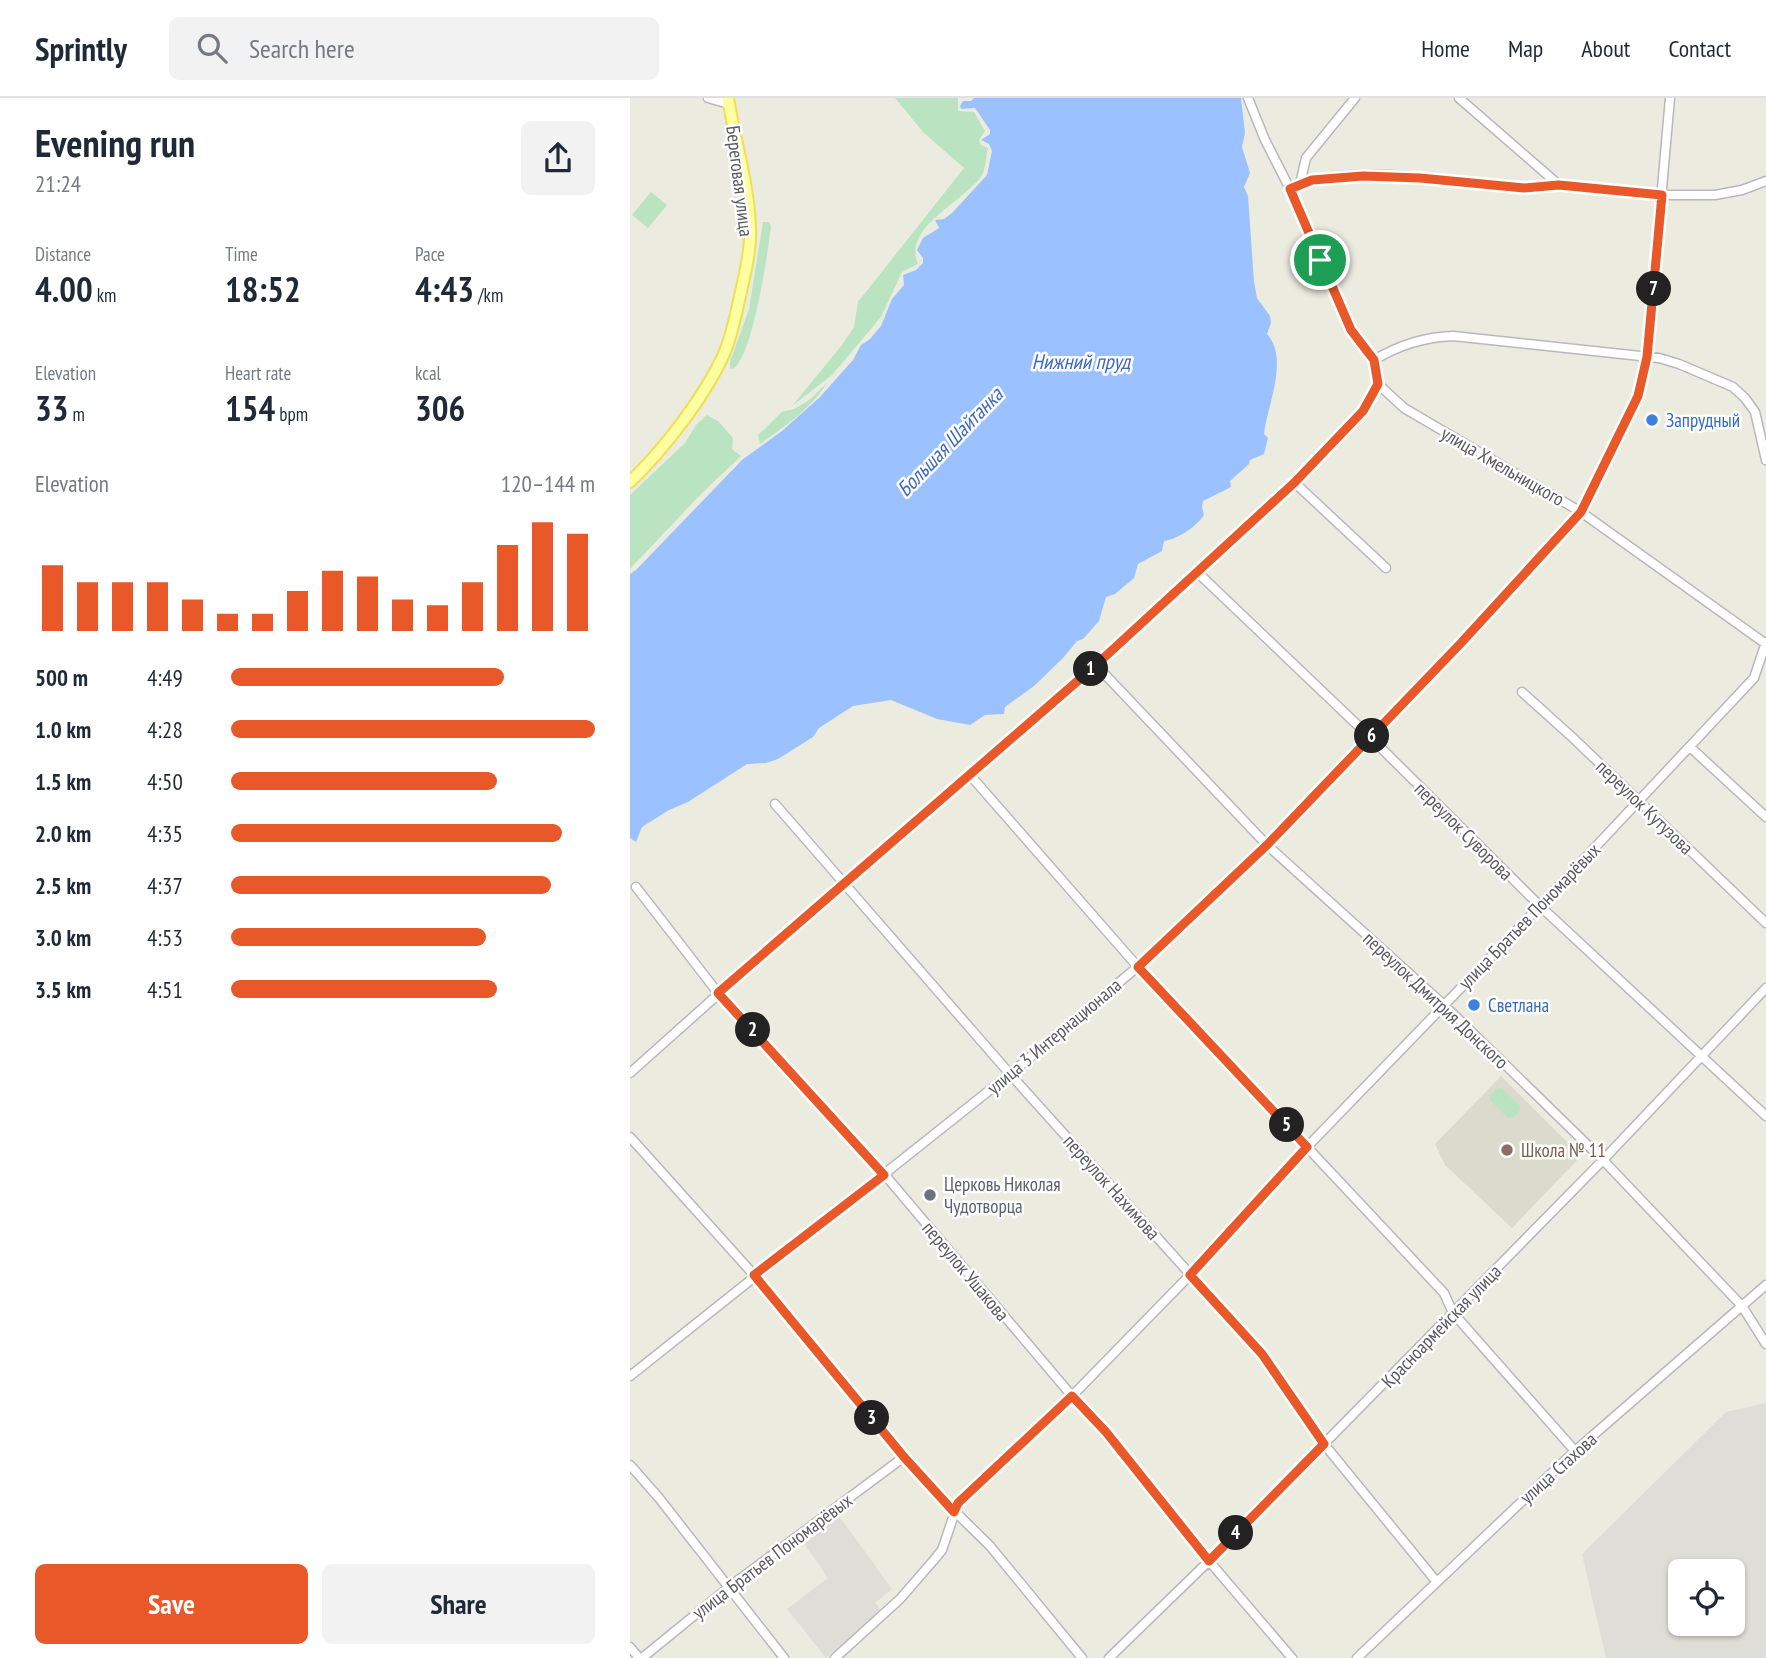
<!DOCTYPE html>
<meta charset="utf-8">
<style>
:root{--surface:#fff;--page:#f2f2f3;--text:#1f2937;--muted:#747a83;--line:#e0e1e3;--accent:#e85828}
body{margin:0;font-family:"PT Sans Narrow",sans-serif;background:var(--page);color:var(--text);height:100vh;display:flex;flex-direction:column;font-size:26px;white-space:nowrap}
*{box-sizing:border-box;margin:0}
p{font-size:23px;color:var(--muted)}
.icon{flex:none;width:38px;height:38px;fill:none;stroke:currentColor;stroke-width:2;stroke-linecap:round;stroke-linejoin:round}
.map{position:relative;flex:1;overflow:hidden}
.panel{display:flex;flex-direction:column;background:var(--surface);width:630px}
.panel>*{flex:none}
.tools{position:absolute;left:1038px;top:1461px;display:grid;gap:14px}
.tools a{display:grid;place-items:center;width:77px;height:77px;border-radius:10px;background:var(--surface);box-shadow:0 2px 5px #0004;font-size:35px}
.pin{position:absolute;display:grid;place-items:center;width:60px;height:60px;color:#fff;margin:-30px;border:4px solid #fff;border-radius:50%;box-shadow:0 2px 7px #0007}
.km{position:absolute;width:35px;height:35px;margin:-18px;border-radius:50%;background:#222;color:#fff;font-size:19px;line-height:35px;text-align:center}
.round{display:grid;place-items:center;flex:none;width:74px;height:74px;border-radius:10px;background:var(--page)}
.summary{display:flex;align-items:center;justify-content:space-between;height:119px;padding:0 35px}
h1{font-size:38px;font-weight:700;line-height:52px}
.figures{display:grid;grid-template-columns:repeat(3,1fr);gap:10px;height:119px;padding:7px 35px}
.figures div{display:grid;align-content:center}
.figures b{font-size:35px;font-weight:700}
.figures small{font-size:19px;font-weight:400}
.figures p{font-size:19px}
.chart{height:196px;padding:14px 35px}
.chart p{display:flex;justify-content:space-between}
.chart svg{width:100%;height:126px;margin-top:7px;stroke:var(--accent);stroke-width:6}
.primary-button{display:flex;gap:14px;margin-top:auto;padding:14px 35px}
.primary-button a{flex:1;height:80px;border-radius:10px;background:var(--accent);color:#fff;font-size:28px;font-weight:700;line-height:80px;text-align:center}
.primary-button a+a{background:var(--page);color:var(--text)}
ul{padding:0 35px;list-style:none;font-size:23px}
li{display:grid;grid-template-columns:112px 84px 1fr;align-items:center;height:52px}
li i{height:18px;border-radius:9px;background:var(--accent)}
header{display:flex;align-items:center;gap:42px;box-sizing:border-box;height:98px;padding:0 35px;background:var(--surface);border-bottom:2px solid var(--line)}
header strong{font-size:33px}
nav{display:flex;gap:38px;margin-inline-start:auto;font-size:24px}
.search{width:490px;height:63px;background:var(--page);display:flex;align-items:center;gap:18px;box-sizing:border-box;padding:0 24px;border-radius:10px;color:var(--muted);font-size:26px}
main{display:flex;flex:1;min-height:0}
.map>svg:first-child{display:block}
.industrial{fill:#deddd7;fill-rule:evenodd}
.education{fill:#dbdacd}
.green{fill:#bae4c1}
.water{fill:#9bc2fe}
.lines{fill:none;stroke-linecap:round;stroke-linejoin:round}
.minor-casing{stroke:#b7b8be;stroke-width:11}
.major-casing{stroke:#f0df53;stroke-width:14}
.minor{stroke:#fff;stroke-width:8}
.major{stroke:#feffa0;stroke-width:10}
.route-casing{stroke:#fff;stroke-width:14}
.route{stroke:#e85828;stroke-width:9}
.shop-dot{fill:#3f7fe0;stroke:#fff;stroke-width:2.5}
.education-dot{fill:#8d6e63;stroke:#fff;stroke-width:2.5}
.worship-dot{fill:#6b7280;stroke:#fff;stroke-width:2.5}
.labels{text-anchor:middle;stroke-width:5;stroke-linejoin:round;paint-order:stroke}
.street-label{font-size:19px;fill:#585a60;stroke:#fff}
.shop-label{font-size:19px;fill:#366cbe;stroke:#fff;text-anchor:start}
.education-label{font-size:19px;fill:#785e54;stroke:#fff;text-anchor:start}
.worship-label{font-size:19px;fill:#5b616d;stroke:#fff;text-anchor:start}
.water-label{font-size:21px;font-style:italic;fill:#3f68c1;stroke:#fff}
</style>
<header>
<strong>Sprintly</strong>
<div class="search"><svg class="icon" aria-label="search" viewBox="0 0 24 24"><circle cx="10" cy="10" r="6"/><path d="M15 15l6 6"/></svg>Search here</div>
<nav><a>Home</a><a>Map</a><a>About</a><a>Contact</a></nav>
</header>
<main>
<section class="panel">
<div class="summary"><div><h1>Evening run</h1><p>21:24</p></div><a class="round"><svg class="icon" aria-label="share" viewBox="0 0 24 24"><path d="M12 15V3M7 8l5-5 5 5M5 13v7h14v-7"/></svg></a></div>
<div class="figures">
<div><p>Distance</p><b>4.00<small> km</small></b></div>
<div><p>Time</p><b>18:52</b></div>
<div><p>Pace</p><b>4:43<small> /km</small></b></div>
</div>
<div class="figures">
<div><p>Elevation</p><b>33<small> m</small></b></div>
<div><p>Heart rate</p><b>154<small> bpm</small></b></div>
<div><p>kcal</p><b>306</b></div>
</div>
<div class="chart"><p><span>Elevation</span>120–144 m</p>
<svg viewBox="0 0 160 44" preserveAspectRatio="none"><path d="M5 44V21M15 44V27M25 44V27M35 44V27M45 44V33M55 44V38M65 44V38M75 44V30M85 44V23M95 44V25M105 44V33M115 44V35M125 44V27M135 44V14M145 44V6M155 44V10"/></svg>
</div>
<ul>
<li><b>500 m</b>4:49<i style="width:75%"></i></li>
<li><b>1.0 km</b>4:28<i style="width:100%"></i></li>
<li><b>1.5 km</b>4:50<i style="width:73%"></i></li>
<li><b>2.0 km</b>4:35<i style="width:91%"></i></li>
<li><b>2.5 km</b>4:37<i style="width:88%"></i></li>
<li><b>3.0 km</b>4:53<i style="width:70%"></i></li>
<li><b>3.5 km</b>4:51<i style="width:73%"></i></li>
</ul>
<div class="primary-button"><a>Save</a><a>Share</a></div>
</section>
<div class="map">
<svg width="1136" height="1560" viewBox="0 0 1136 1560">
<rect width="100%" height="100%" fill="#ebebdf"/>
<path class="industrial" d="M1136 1305V1560H976L952 1456 1096 1314ZM1050 1474H1102V1526H1050Z
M209 1418 262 1491 245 1505 252 1514 196 1560 157 1511 198 1480 174 1445Z"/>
<path class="education" d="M871 978 951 1058 882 1130 815 1067 805 1046Z"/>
<path class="green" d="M265 0H328V13L344 14 355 33 349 42 351 47 358 50C356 58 356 70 352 77 335 104 272 128 288 166L272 174 251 219 202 277 162 308 212 247 224 229 228 204 334 70 293 34Z
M21 94 37 107 18 130 2 117Z
M133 124H139L141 128C138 154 123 258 103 271L100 270V264L119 211Z
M197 285C181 311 155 328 130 346L128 337 152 314 164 311 178 303Z
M77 317 88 323 103 340 102 351 111 358 70 397 0 471V397L55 345 66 327Z
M872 990 890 1008V1013L884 1019 878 1020 860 1002V997L866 991Z"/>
<path class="water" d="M344 0H611L615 35 612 49 620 75 614 89 618 98 624 184 627 200 640 218 641 225 637 236C658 259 640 302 635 329L634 336 638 340 634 356 620 362 619 366 600 383 601 389 573 403 572 409 574 417C566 429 548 441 534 443L532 453 508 466 504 480 485 496 476 499 469 523 453 541 447 543 433 560 404 588 375 609 374 616 355 617 340 627 307 621 261 602 223 608 189 630 183 639 148 661 136 665 117 666 58 704 39 712 12 729 6 744 0 740V476L6 472 112 362 152 333 190 299 223 262 231 247 240 241 251 228 262 201 274 187 273 177 286 172 293 165V160L287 152 293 140 309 130 305 122 314 121 322 115 357 77 362 53 359 46 351 42 360 36V32L345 10 331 11 330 8 333 3H341Z"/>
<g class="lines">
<defs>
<path id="minor" d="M78 0 99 6
M829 0 929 87 1032 97H1085L1112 92 1136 83
M670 86 676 60 725 0
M660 91C723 61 823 86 891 90 904 91 917 88 929 87
M744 262C769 247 793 239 823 238L1029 260 1049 266 1103 289 1115 300 1125 314 1136 362
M748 286 774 310 951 414 1136 546
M665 385 756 470
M566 473 740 639 910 808 1136 1018
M466 567 637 747 814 907 973 1062 1112 1208 1136 1246
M892 594 942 639 1136 825
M1060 649 1136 719
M340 677 508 869 798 1178 814 1195 823 1215 945 1353
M145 706 380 976 632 1256 694 1346 806 1483
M6 789 88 895 255 1077 442 1298 476 1334 579 1463 662 1560
M0 975 213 785 466 567 665 385 733 313 748 286 744 262 721 232 660 91 635 42 618 0
M0 1039 124 1177 301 1390 360 1448 452 1560
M0 1278 380 976 530 850 637 747 831 545 951 414 1008 298 1017 259 1040 0
M0 1367 29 1400 154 1560
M0 1549 9 1560
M12 1560 98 1490 274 1359
M205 1560 270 1501 303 1463 312 1452 328 1405 442 1298 560 1177 677 1049 910 808 1124 580 1136 544
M479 1560 579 1463 973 1062 1136 890
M727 1560 945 1353 1136 1187"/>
<path id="major" d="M0 384C34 351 74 300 94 256 103 235 107 211 112 189 116 171 121 150 120 131 119 87 105 44 98 0"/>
</defs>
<use href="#minor" class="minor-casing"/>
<use href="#major" class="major-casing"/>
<use href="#minor" class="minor"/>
<use href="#major" class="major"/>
</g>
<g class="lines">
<defs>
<path id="route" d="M733 78 790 80 894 90 929 87 1032 97 1017 259 1008 298 951 414 831 545 637 747 508 869 677 1049 560 1177 632 1256 694 1346 579 1463 476 1334 442 1298 328 1405 324 1414 274 1359 124 1177 254 1077 88 895 466 567 665 384 733 313 748 286 744 262 721 232 660 91 682 82Z"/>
</defs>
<use href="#route" class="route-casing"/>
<use href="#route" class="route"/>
</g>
<g class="shop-dot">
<circle cx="1022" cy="322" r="7"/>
<circle cx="844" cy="907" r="7"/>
</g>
<circle class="education-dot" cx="877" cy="1052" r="7"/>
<circle class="worship-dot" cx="300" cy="1097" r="7"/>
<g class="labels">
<g class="street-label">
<text transform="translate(110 83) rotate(83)" y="7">Береговая улица</text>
<text transform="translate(873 368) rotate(30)" y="7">улица Хмельницкого</text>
<text transform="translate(1015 709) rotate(44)" y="7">переулок Кутузова</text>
<text transform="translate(834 733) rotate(45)" y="7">переулок Суворова</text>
<text transform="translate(899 818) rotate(-46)" y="7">улица Братьев Пономарёвых</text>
<text transform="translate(806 902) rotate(43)" y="7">переулок Дмитрия Донского</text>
<text transform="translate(424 938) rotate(-40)" y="7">улица 3 Интернационала</text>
<text transform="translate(482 1089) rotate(48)" y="7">переулок Нахимова</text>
<text transform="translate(336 1173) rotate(50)" y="7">переулок Ушакова</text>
<text transform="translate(811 1228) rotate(-46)" y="7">Красноармейская улица</text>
<text transform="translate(928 1370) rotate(-42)" y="7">улица Стахова</text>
<text transform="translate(142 1458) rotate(-37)" y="7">улица Братьев Пономарёвых</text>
</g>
<g class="shop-label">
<text x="1036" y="329">Запрудный</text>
<text x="858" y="914">Светлана</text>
</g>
<g class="education-label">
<text x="891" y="1059">Школа № 11</text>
</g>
<g class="worship-label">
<text x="314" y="1093">Церковь Николая<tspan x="314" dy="22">Чудотворца</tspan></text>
</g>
<g class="water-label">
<text x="451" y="271">Нижний пруд</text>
<text transform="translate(320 344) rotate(-46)" y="7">Большая Шайтанка</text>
</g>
</g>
</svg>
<div class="tools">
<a><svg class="icon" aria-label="locate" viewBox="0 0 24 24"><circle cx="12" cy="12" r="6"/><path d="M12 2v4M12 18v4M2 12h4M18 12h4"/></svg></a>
</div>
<div class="pin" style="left:690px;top:162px;background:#1e9e55"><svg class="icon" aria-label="arrive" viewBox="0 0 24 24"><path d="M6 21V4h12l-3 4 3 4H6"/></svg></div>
<b class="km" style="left:461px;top:571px">1</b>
<b class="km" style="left:123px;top:932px">2</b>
<b class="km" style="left:242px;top:1320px">3</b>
<b class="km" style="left:606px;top:1435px">4</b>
<b class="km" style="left:657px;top:1027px">5</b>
<b class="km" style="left:742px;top:638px">6</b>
<b class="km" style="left:1024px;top:191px">7</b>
</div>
</main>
